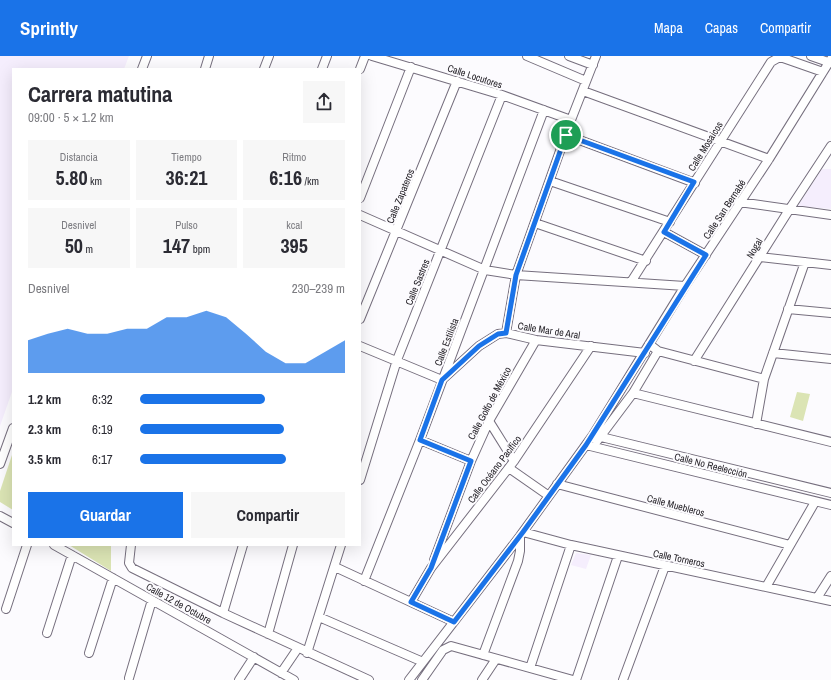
<!DOCTYPE html>
<html lang="es">
<meta charset="utf-8">
<style>
:root{--surface:#fff;--page:#f7f7f7;--text:#2b2b33;--muted:#7c7c81;--accent:#1a73e8}
body{margin:0;font-family:"Archivo Narrow",sans-serif;background:var(--page);color:var(--text);height:100vh;display:flex;flex-direction:column;font-size:15px;white-space:nowrap}
*{box-sizing:border-box;margin:0}
p{font-size:13px;color:var(--muted)}
.icon{flex:none;width:22px;height:22px;fill:none;stroke:currentColor;stroke-width:2;stroke-linecap:round;stroke-linejoin:round}
.map{position:relative;flex:1;overflow:hidden}
.side{position:absolute;left:12px;top:12px;width:349px;height:478px;display:flex;flex-direction:column;background:var(--surface);border-radius:0px;box-shadow:0 4px 16px #0002}
.side>*{flex:none}
.pin{position:absolute;display:grid;place-items:center;width:34px;height:34px;color:#fff;margin:-17px;border:2px solid #fff;border-radius:50%;box-shadow:0 1px 4px #0007}
.round{display:grid;place-items:center;flex:none;width:42px;height:42px;border-radius:0px;background:var(--page)}
.head{display:flex;align-items:center;justify-content:space-between;height:68px;padding:0 16px}
h1{font-size:22px;font-weight:700;line-height:30px}
.stats{display:grid;grid-template-columns:repeat(3,1fr);gap:6px;height:68px;padding:4px 16px}
.stats div{display:grid;align-content:center;border-radius:0px;background:var(--page);text-align:center}
.stats b{font-size:20px;font-weight:700}
.stats small{font-size:11px;font-weight:400}
.stats p{font-size:11px}
.chart{height:112px;padding:8px 16px}
.chart p{display:flex;justify-content:space-between}
.chart svg{width:100%;height:72px;margin-top:4px;fill:var(--accent);opacity:.7}
.cta{display:flex;gap:8px;margin-top:auto;padding:8px 16px}
.cta a{flex:1;height:46px;border-radius:0px;background:var(--accent);color:#fff;font-size:16px;font-weight:700;line-height:46px;text-align:center}
.cta a+a{background:var(--page);color:var(--text)}
ul{padding:0 16px;list-style:none;font-size:13px}
li{display:grid;grid-template-columns:64px 48px 1fr;align-items:center;height:30px}
li i{height:10px;border-radius:5px;background:var(--accent)}
header{display:flex;align-items:center;gap:24px;box-sizing:border-box;height:56px;padding:0 20px;background:var(--accent);color:#fff}
header strong{font-size:19px}
nav{display:flex;gap:22px;margin-inline-start:auto;font-size:14px}
.map>svg:first-child{display:block}
.built{fill:#f5eefd}
.green{fill:#dbe4b4}
.lines{fill:none;stroke-linecap:round;stroke-linejoin:round}
.minor-casing{stroke:#766f7e;stroke-width:10}
.minor{stroke:#fff;stroke-width:8}
.route-casing{stroke:#fff;stroke-width:8}
.route{stroke:#1a73e8;stroke-width:5}
.labels{text-anchor:middle;stroke-width:4;stroke-linejoin:round;paint-order:stroke}
.street-label{font-size:10px;fill:#201d23;stroke:#fcfbfe}
</style>
<header>
<strong>Sprintly</strong>
<nav><a>Mapa</a><a>Capas</a><a>Compartir</a></nav>
</header>
<div class="map">
<svg width="831" height="624" viewBox="0 0 831 624">
<rect width="100%" height="100%" fill="#fcfbfe"/>
<path class="built" d="M0 0H129L124 13H13V333L0 370Z
M822 113H831V153L798 150Z
M576 497 591 499 586 513 571 509Z"/>
<path class="green" d="M797 336 810 338 803 365 790 361Z
M13 396V454L0 446V435Z
M69 489H111V515Z"/>
<g class="lines">
<defs>
<path id="minor" d="M372 0 502 39 571 64
M527 0 586 25
M569 0 593 9
M811 0 831 7
M142 13 147 0
M205 13 209 0
M264 13 269 0
M322 13 327 0
M360 13 365 0
M583 35 769 103
M566 79 695 127
M550 125 670 166
M360 142 411 11
M739 146 831 159
M360 159 485 214 516 219 685 230
M535 167 646 205
M664 176 706 199
M760 201 831 209
M631 226 771 6 778 2H783L823 16
M788 253 831 257
M360 263 457 25
M506 277 516 219 571 64 596 0
M649 288 658 295 764 323
M360 290 442 324
M773 297 831 303
M694 305 789 154 831 90
M444 322 479 290 498 278 506 277 536 284 645 297
M633 337 831 386
M489 365 514 405
M756 368 764 323 805 206
M593 379 831 437
M420 384 471 405
M597 385 633 337 658 295
M586 389 831 449
M0 408 13 372
M509 412 549 440
M360 424 397 304 502 39
M557 428 790 489
M0 460 13 467
M523 476 571 489 831 545
M54 489 294 624
M131 489 129 507 132 512 223 557 369 624
M434 504 471 405 489 365 536 284
M335 511 454 566
M364 525 420 384 544 54
M766 531 815 446
M817 542 831 520
M411 546 431 512 514 405 591 290
M6 553 27 489
M223 557 243 489
M319 561 423 606
M47 577 72 499
M268 578 293 489
M89 597 113 522
M307 597 341 489
M483 599 518 505 520 495V480
M530 612 571 489
M281 617 298 592
M129 622 152 544
M239 624 254 601
M409 624 520 480 593 379 685 230 769 103 831 3
M422 624 443 594 451 590 573 624
M482 624 496 603
M576 624 618 500
M623 624 665 510"/>
</defs>
<use href="#minor" class="minor-casing"/>
<use href="#minor" class="minor"/>
</g>
<g class="lines">
<defs>
<path id="route" d="M566 79 694 126 664 176 706 199 586 389 523 476 454 566 411 546 431 512 471 405 420 384 442 324 479 290 498 278 506 277 516 219Z"/>
</defs>
<use href="#route" class="route-casing"/>
<use href="#route" class="route"/>
</g>
<g class="labels">
<g class="street-label">
<text transform="translate(475 20) rotate(18)" y="4">Calle Locutores</text>
<text transform="translate(705 90) rotate(-58)" y="4">Calle Mosaicos</text>
<text transform="translate(400 140) rotate(-68)" y="4">Calle Zapateros</text>
<text transform="translate(724 153) rotate(-57)" y="4">Calle San Bernabé</text>
<text transform="translate(754 192) rotate(-59)" y="4">Nogal</text>
<text transform="translate(417 226) rotate(-68)" y="4">Calle Sastres</text>
<text transform="translate(549 274) rotate(9)" y="4">Calle Mar de Aral</text>
<text transform="translate(446 286) rotate(-69)" y="4">Calle Estilista</text>
<text transform="translate(489 347) rotate(-62)" y="4">Calle Golfo de México</text>
<text transform="translate(711 409) rotate(14)" y="4">Calle No Reelección</text>
<text transform="translate(494 413) rotate(-53)" y="4">Calle Océano Pacífico</text>
<text transform="translate(676 449) rotate(15)" y="4">Calle Muebleros</text>
<text transform="translate(679 502) rotate(12)" y="4">Calle Torneros</text>
<text transform="translate(179 547) rotate(29)" y="4">Calle 12 de Octubre</text>
</g>
</g>
</svg>
<div class="pin" style="left:566px;top:79px;background:#1e9e55"><svg class="icon" aria-label="arrive" viewBox="0 0 24 24"><path d="M6 21V4h12l-3 4 3 4H6"/></svg></div>
<section class="side">
<div class="head"><div><h1>Carrera matutina</h1><p>09:00 · 5 × 1.2 km</p></div><a class="round"><svg class="icon" aria-label="share" viewBox="0 0 24 24"><path d="M12 15V3M7 8l5-5 5 5M5 13v7h14v-7"/></svg></a></div>
<div class="stats">
<div><p>Distancia</p><b>5.80<small> km</small></b></div>
<div><p>Tiempo</p><b>36:21</b></div>
<div><p>Ritmo</p><b>6:16<small> /km</small></b></div>
</div>
<div class="stats">
<div><p>Desnivel</p><b>50<small> m</small></b></div>
<div><p>Pulso</p><b>147<small> bpm</small></b></div>
<div><p>kcal</p><b>395</b></div>
</div>
<div class="chart"><p><span>Desnivel</span>230–239 m</p>
<svg viewBox="0 0 160 44" preserveAspectRatio="none"><path d="M0 44V24L10 20L20 17L30 20L40 20L50 17L60 17L70 10L80 10L90 6L100 10L110 20L120 31L130 38L140 38L150 31L160 24V44z"/></svg>
</div>
<ul>
<li><b>1.2 km</b>6:32<i style="width:61%"></i></li>
<li><b>2.3 km</b>6:19<i style="width:70%"></i></li>
<li><b>3.5 km</b>6:17<i style="width:71%"></i></li>
</ul>
<div class="cta"><a>Guardar</a><a>Compartir</a></div>
</section>
</div>
